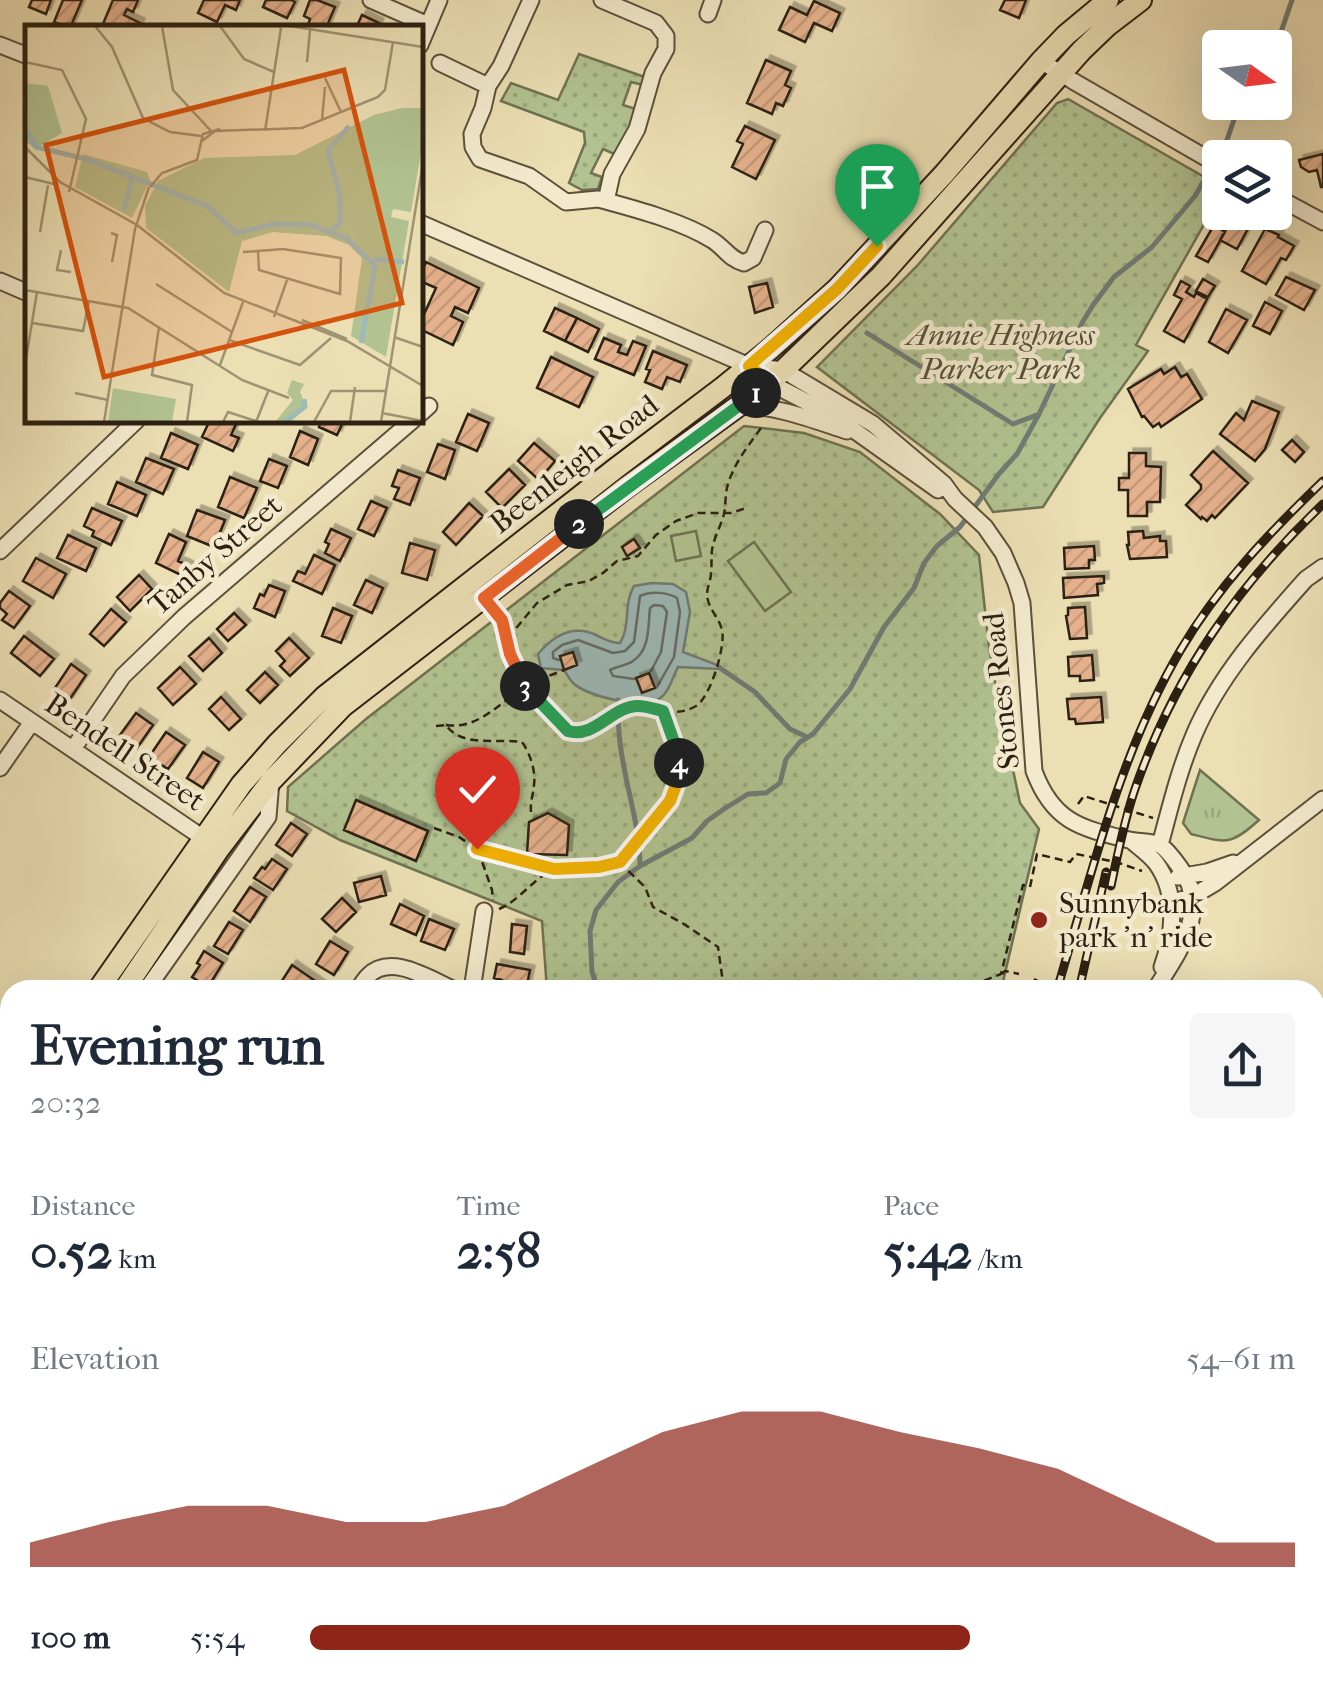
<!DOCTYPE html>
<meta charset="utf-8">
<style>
:root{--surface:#fff;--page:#f6f6f7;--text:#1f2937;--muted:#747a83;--accent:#8f2418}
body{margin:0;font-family:"IM FELL French Canon",serif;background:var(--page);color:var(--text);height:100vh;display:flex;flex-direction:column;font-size:38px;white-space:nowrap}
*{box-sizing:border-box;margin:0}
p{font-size:32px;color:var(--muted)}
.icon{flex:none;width:55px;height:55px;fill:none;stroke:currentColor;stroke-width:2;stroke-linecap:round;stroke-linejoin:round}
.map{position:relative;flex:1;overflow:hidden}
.panel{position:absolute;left:0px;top:980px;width:1325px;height:718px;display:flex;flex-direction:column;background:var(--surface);border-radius:30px 30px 0 0;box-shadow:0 10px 40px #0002}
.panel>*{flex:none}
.needle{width:65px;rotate:104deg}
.tools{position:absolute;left:1202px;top:30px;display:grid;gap:20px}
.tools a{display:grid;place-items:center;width:90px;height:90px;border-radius:10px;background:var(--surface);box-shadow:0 10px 40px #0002;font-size:50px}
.pin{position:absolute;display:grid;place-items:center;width:85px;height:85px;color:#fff;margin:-102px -42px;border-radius:50% 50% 50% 0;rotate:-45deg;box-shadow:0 0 10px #0007}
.pin .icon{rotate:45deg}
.km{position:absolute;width:50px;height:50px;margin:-25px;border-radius:50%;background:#222;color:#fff;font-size:28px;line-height:50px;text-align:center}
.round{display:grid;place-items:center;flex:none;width:105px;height:105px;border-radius:10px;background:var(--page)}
.summary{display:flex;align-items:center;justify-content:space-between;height:170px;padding:0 30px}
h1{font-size:55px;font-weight:800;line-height:75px}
.metrics{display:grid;grid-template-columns:repeat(3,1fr);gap:15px;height:170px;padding:10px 30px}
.metrics div{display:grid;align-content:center}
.metrics b{font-size:50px;font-weight:800}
.metrics small{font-size:28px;font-weight:400}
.metrics p{font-size:28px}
.chart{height:280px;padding:20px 30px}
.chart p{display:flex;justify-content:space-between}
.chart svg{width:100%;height:180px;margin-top:10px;fill:var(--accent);opacity:.7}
ul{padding:0 30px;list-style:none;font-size:32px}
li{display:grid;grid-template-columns:160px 120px 1fr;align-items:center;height:75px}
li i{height:25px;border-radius:12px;background:var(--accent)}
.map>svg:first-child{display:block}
.grass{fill:url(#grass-tufts);stroke:#6f7252;stroke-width:2.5}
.park{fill:url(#park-dots);stroke:#6f7252;stroke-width:2.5}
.garden{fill:#b2c391;stroke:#6f7252;stroke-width:2.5}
.water{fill:#9dbab8;stroke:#707c76;stroke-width:2.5}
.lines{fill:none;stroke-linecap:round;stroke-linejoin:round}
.shore{stroke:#646d65;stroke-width:2.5}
.stream{stroke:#707c76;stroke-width:5}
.building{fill:url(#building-hatch);stroke:#2c2012;stroke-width:2.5;filter:url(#shadow)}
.minor-casing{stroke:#5c503a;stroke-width:19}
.major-casing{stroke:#2c2012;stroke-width:24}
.path{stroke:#2c2012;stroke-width:2.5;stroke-dasharray:8 5;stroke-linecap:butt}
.minor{stroke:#f3eace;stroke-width:15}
.major{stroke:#ecdfb4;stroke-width:20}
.rail-casing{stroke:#2c2012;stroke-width:9}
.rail{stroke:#f3eace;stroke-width:5;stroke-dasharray:15;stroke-linecap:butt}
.split-1-casing{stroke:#fff;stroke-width:20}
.split-2-casing{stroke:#fff;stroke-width:20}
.split-3-casing{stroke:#fff;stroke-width:20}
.split-4-casing{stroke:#fff;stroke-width:20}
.split-5-casing{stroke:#fff;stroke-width:20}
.split-1{stroke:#f5b400;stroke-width:12}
.split-2{stroke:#22a559;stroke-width:12}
.split-3{stroke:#f0652b;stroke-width:12}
.split-4{stroke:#22a559;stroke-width:12}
.split-5{stroke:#f5b400;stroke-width:12}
.poi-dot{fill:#8f2418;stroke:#f3eace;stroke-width:4}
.labels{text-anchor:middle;stroke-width:9;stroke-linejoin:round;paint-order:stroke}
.park-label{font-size:30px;font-style:italic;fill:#545138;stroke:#f3eace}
.street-label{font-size:30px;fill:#2c2012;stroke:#f3eace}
.poi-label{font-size:30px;fill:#2c2012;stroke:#f3eace;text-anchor:start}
.inset-river{fill:none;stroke:#9dbab8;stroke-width:5}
.inset-road{fill:none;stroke:#9f9373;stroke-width:2.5}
.view{fill:#d5530d;fill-opacity:0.15;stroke:#d5530d;stroke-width:5}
.inset-edge{fill:none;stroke:#2c2012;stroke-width:5}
</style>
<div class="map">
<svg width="1323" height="1697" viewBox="0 0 1323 1697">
<defs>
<pattern id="grass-tufts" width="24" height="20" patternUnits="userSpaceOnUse" patternTransform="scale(2.5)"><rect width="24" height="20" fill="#b2c391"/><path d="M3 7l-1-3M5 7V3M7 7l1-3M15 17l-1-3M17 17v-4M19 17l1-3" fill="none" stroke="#99a77c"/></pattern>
<pattern id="park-dots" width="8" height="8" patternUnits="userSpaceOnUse" patternTransform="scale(2.5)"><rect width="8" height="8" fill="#b2c391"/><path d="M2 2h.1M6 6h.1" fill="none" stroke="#99a77c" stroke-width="1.8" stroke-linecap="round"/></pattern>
<pattern id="building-hatch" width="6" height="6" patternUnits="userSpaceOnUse" patternTransform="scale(2.5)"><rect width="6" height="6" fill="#e4b18c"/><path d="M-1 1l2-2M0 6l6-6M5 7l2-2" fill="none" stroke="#c49878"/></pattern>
<filter id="shadow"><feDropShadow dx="4.5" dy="-4.5" stdDeviation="0" flood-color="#0004"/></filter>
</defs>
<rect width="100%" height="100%" fill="#ecdfb4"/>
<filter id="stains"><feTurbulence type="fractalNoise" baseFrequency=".002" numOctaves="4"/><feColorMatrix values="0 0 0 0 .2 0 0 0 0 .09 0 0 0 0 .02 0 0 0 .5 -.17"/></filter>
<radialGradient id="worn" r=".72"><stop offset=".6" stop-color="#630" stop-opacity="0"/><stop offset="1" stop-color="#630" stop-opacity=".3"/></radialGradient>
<path class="grass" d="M1200 770 1259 820C1230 846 1227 843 1191 834L1183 823Z"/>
<path class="park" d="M579 54 645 77 643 85 631 82 623 105 636 109 631 127 614 154 603 149 591 173 602 177 598 189 582 190 569 183 585 143 584 132 501 101 511 83 558 100Z
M1068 99 1220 186V196L1136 345 1148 351 1100 418 1043 507 993 512 979 490 817 367 917 266 1057 103Z
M744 426 804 433 860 452 940 514 979 555 989 647 997 694 1012 744V765L1020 803 1039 829 1001 990H547L542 921 340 840 287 811 288 787 366 719Z
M0 1426 10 1430V1663L0 1659Z
M66 1688H1022L1024 1697H87Z"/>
<path class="garden" d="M696 531 701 556 676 561 671 536Z
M754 542 791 592 765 611 728 561Z
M710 1688H881L891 1696 702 1697Z"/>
<path class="water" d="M652 583 673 584 686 592 690 612 683 652 720 666V669L678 667C672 678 669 694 657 700 640 709 587 696 573 683 569 679 567 674 564 670L541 668 538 654C553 636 573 624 596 635 605 639 610 643 620 643 631 626 623 604 634 586Z"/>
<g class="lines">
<path class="shore" d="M559 660 553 658V652L562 645 578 640 613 653 625 651 634 642 640 596C651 591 667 592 677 598L680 612 674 657 657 687
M634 679 613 676 610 670C617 666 626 666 633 661 650 650 648 627 650 608L654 605 663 606 667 612 661 652 651 671"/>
<path class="stream" d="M1270 48 1281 32 1292 0
M867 333 1013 424 1037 415
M720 668 755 692 790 729 807 737
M618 700C618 710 618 721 619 732 622 778 640 820 640 866
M598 990 592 972 590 931 596 910 618 882 640 866 692 838 707 821 724 809 748 794 766 793 780 783 786 759 800 742 813 734 850 689 884 627 914 588 924 563 937 546 960 527 998 475 1017 454 1039 414 1082 323 1093 305 1114 277 1152 247 1195 196 1227 140 1240 102
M0 1521 10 1525
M4 1665 10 1651
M249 1697 255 1688"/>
</g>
<path class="building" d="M32 0H51L46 14 29 7Z
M63 0H82L70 28 54 22Z
M113 0H138L133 12 127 9 124 15 140 23 138 28H111L103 24Z
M204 0H240L236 10 225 5 217 22 198 13Z
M266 0H291L295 2 287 18 263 7Z
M310 0H317L335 7 326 28H307L310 19 304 16Z
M1005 0H1026L1019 18 1000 10Z
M814 1 840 13 832 31 814 23 805 42 779 30 790 7 807 15Z
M362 15 379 23 377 28H356Z
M766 60 791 71 785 85 791 88 783 106 776 103 772 114 747 103Z
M745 126 775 140 756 179 732 167 743 144 737 141Z
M1323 154V187H1321L1317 170 1309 172 1301 167 1299 160Z
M1231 212H1236L1252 221 1237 249 1220 240 1228 226 1225 224Z
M1214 225 1225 232 1208 262 1196 256Z
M1265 229 1279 235 1278 237 1294 246 1286 260 1281 258 1266 284 1242 271Z
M426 262 479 288 468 313 455 307 451 316 463 322 453 345 420 329V323L436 288 420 281V275Z
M1286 277 1315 290 1304 310 1276 295Z
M1203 279 1215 286 1208 297 1196 291Z
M1181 281 1190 286 1186 292 1194 297 1196 293 1207 299 1184 342 1164 331 1182 299 1174 295Z
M767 283 773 307 755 313 749 287Z
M1265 302 1282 311 1270 334 1253 326Z
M555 308 577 318 565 341 544 331Z
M1226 309 1247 320 1228 353 1209 342Z
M577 318 599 329 588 352 565 341Z
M604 338 621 345 618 352 627 355 633 341 646 346 634 375 595 359Z
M653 351 687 365 680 382 667 377 662 389 645 382 650 370 646 369Z
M551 357 593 377 579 407 537 388Z
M1175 367 1181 377 1187 374 1202 399 1161 427 1159 423 1153 427 1144 416 1142 417 1128 389 1161 369 1164 374Z
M1252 401 1279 412 1265 449 1255 461 1220 434 1236 413 1244 420Z
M468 414 489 423 477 451 456 442Z
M210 420H238L231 435 239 438 233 451 202 437Z
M322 420H344L337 435 319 427Z
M300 431 318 439 308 465 290 457Z
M171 433 198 445 188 469 161 458Z
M1292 440 1304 452 1295 462 1282 450Z
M534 443 555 461 539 480 518 461Z
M438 444 455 450 445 479 427 472Z
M1213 451 1248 483 1215 518 1212 515 1207 521 1202 517 1201 519 1186 505 1201 489V485L1191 475Z
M1129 453H1146V466L1161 467 1160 502H1147V516H1128V490H1119V478H1129Z
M146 458 174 469 163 494 136 482Z
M269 459 287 466 278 488 260 481Z
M509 469 525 485 502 508 486 492Z
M398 470 420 478 410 505 394 499 399 488 392 486Z
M230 477 257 488 244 518 218 507Z
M117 482 146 495 137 516 108 504Z
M371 501 387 508 374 536 358 529Z
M469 503 483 516 456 545 443 532Z
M92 508 122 521 111 545 92 536 94 531 84 526Z
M197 510 225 520 214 547 187 536Z
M331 529 351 538 340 561 325 553 329 544 325 542Z
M1143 531 1144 538 1160 536V541H1166L1167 557 1130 559 1127 545H1129L1128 532Z
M169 534 186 542 178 561 189 566 185 577 156 563Z
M68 535 96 548 86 571 57 558Z
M634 539 640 548 627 556 622 547Z
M410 543 435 550 427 580 402 573Z
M1094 546 1095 560H1089V568L1065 569 1064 548Z
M314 555 335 565 322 594 293 581 298 571 305 574Z
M36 558 66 574 53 598 23 581Z
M139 575 152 589 130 611 117 597Z
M1104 576V583L1097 584 1098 595 1064 598 1063 578Z
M366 580 383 588 372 613 354 605Z
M269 585 285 591 275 617 254 608 260 594 264 596Z
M9 591 30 606 14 628 2 620 7 614 0 608V603Z
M1085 607 1087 638 1070 639 1066 616 1068 615V608Z
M333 608 352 616 341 643 322 636Z
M111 609 126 622 104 646 90 634Z
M234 613 246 625 228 641 217 629Z
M24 636 54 659 40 676 11 653Z
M209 638 222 653 203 671 189 656Z
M289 638 309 658 290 676 280 666 285 661 276 651Z
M573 652 577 665 564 670 560 656Z
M1092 655 1094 680 1080 681V676H1069L1068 657Z
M71 664 86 675 68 702 53 691Z
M180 667 196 684 173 705 158 688Z
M265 672 278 685 260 703 247 690Z
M649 673 655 688 642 693 636 678Z
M221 697 241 719 229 730 209 709Z
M1101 697 1103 722 1076 724 1075 719H1069L1067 699Z
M136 713 153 725 137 748 120 735Z
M166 732 185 745 168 769 149 757Z
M203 752 219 762 203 788 187 778Z
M356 800 428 831 416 861 344 830Z
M548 813 569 825 567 855 527 854 529 822Z
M291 823 307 834 292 856 276 845Z
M272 859 287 869 273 890 254 878 262 867 265 869Z
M381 876 386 895 359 902 354 883Z
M250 887 266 897 250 922 234 911Z
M342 898 356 912 336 932 322 919Z
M400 904 424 916 416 935 391 924Z
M429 919 454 929 445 950 421 941Z
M229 922 243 930 228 954 214 946Z
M512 924 527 926 524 954 510 952Z
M330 941 348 952 334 975 316 964Z
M204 951 223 963 208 987 192 977 200 965 197 963Z
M497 964 530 970 526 990H500L502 980 494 978Z
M292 965 324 987 322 990H283L278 987Z
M0 1254 10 1261V1272L0 1288Z
M9 1379 10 1403 1 1407 0 1383Z"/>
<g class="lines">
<defs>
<path id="minor" d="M371 0 428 25
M531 0 501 66 488 86 483 108 472 134 473 147 480 159 529 176 566 202 598 199 606 201 612 174 637 129 653 73 666 49V36L656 23 602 0
M708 14 713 0
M0 45 28 56
M420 45 439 0
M1041 61 1073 81 1220 166
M440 63 488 86
M1275 196 1323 222
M606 201C639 210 683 222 712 240 725 248 729 259 744 263L753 258 765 230
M420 223 749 366 770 383 834 416 938 490
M0 281 28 293
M749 366 783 370 873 424 944 484 955 499 985 527 1003 553 1016 583 1022 603 1034 771C1053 822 1080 828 1129 840 1138 842 1152 841 1160 845 1168 850 1176 862 1181 869 1211 911 1177 954 1155 990
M740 406C775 405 813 420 847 431
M420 414 429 406
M0 551 137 420
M0 700 212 844
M73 749 123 676 184 617 413 420
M0 768 32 722
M1132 841C1140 848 1150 855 1156 863 1178 893 1174 934 1162 967
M1160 845C1170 808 1179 770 1194 735 1219 676 1264 626 1306 579L1323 567
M1178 877 1207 872 1233 863
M1171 903 1193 896 1215 883 1323 799
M146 990 268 817 271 781
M358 990C361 985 364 980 368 976 391 952 431 980 455 990
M472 990 484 911
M0 1204 10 1189
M1315 1284 1323 1287
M0 1686 26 1697
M1111 1688 1113 1697
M1225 1697 1229 1688"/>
<path id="major" d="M98 990 241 785 277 744 325 696 615 469 722 388 769 350 837 289 944 174 1041 61 1066 35 1108 0
M124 990 219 849 271 781 343 706 628 486 770 383 881 276 1082 50 1107 26 1141 0
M0 1134 10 1120
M0 1171 10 1157"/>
</defs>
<use href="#minor" class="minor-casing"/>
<use href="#major" class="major-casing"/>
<path class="path" d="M495 611C509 629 506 651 516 671 528 694 550 712 568 731 591 739 608 712 629 707 653 702 670 721 696 706 710 698 726 646 722 630 719 617 708 609 707 595 707 587 711 580 711 573 712 565 711 558 712 550 714 537 721 526 724 514 726 504 725 493 728 484 735 461 750 444 763 425
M508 638 537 603 567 585 589 581 603 573 617 561 638 556 656 535 676 521 698 513H731L746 508
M446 725C479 730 499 702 526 687 537 680 551 675 564 670
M436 726 446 725C462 748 496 738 522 742 530 753 536 771 534 785 533 796 530 801 531 812
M1078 804 1084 796 1153 818
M434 828 459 837 477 849 554 869 599 867 619 862 670 801 679 777 678 753 663 713
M478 850 492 890 493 900
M619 862 645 887 653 907 684 924 718 947 724 990
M499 909C520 900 532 880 552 870
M1002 974 1005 971 1019 974
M1034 979 1040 982V990
M960 990 1001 974 1023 885 1030 887 1037 854 1070 862 1076 854 1116 862 1142 871
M0 1590 10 1598
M48 1688 73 1697
M311 1688 314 1697
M325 1697 330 1688
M672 1697 681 1688"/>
<use href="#minor" class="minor"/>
<use href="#major" class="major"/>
<defs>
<path id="rail" d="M1111 886C1118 853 1124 821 1135 789 1174 676 1237 586 1323 504
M1057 990C1091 876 1119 755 1180 651 1218 586 1269 533 1323 481
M1079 990 1106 872
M1040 1688 1042 1697
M1062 1688 1064 1697"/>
</defs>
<use href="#rail" class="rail-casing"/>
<use href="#rail" class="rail"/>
</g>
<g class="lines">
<defs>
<path id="split-1" d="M756 393 770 383 749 366 837 289 877 246"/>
<path id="split-2" d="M579 524 756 393"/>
<path id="split-3" d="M525 686 510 654 502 620 484 598 579 524"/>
<path id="split-4" d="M525 686 568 731C595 739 612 706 638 706 646 706 655 709 663 711L678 753 679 763"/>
<path id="split-5" d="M477 849 554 869 599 867 620 862 670 801 679 777V763"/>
</defs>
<use href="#split-1" class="split-1-casing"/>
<use href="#split-2" class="split-2-casing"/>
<use href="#split-3" class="split-3-casing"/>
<use href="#split-4" class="split-4-casing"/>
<use href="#split-5" class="split-5-casing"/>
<use href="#split-1" class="split-1"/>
<use href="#split-2" class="split-2"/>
<use href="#split-3" class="split-3"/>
<use href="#split-4" class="split-4"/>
<use href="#split-5" class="split-5"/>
</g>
<circle class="poi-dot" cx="1039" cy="920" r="10"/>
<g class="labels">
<g class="park-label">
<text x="1001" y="345">Annie Highness<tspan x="1001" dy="34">Parker Park</tspan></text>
</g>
<g class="street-label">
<text transform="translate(574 464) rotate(-38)" y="10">Beenleigh Road</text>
<text transform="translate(215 555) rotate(-41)" y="10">Tanby Street</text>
<text transform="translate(1001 691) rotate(-96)" y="10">Stones Road</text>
<text transform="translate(125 752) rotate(34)" y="10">Bendell Street</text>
</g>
<g class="poi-label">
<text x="1059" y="913">Sunnybank<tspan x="1059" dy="34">park 'n' ride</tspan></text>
</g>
</g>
<g transform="translate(25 25)">
<rect width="398" height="398" fill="#ecdfb4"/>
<path d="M0 58 23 61 37 108 10 124 0 116ZM377 83H397V121L386 187 368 184 366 192 384 196 361 332 326 311 337 233 324 220 301 211 248 207 217 216 204 267 121 203 120 181 133 156 179 133 270 130 349 90ZM58 129 122 147 125 155 107 193 50 162ZM267 355 279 359 275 367 282 383 265 397H250L268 375 262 368ZM88 363 151 374 147 397H83Z" fill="#b2c391"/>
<path d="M350 93 389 112 377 137 337 117ZM338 121 374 139 362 162 326 145Z" fill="#b2c391"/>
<path class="inset-river" d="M0 103 11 122 61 134 182 181 212 208 249 199 286 200 322 214 350 241 336 318M99 185 107 154M306 207 315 197V171L303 126 324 101M349 234 379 237M260 397 280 381 279 374"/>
<path class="inset-road" d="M70 1 87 22 118 93 145 107 176 111M137 1 148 65 186 106M195 1 219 34 249 47M265 1 398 22M0 37 37 45 61 94 44 167M282 37 285 5M300 53 316 87M297 95 300 62M240 106 256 3M177 116 190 106 277 103 353 72 360 65 368 17M0 122 35 157 112 200 199 268 322 316 398 361M0 152 33 160M125 162 137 148 172 135 178 109 195 104M15 207 23 160M86 208 92 210 87 237M36 225 32 245 46 247M218 227 233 226 258 224 316 233 315 269 234 245 233 226M131 259 207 307M0 265 103 283 217 355 264 373M249 292 262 255M277 295 322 314M7 298 58 306 64 276M134 302 127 350 167 360 162 397M369 312 398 322M204 315 275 340 306 313M0 340 12 267M195 340 218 277M50 368 83 375M357 388 398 396M79 397 110 204 124 162M198 397 203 387 231 396M231 397 244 364M289 397 306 366H361M325 397 330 362M356 397 398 138"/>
<path class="view" d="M319 45 377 278 79 352 21 120Z"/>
<rect width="398" height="398" class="inset-edge"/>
</g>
<rect width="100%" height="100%" filter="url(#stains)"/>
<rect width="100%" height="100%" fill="url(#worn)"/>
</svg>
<div class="tools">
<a><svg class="needle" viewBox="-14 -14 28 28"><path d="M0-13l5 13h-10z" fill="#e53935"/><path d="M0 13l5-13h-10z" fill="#747a83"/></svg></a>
<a><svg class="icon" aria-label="layers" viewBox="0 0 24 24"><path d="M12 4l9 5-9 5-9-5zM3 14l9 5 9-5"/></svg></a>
</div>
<div class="pin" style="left:877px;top:246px;background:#1e9e55"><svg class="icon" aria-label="arrive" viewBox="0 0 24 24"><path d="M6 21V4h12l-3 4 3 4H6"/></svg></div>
<div class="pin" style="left:477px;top:849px;background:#d93025"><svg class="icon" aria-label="check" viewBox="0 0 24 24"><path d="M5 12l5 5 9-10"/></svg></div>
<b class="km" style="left:756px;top:393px">1</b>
<b class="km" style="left:579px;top:524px">2</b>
<b class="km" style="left:525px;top:686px">3</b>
<b class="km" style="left:679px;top:763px">4</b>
<section class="panel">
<div class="summary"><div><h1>Evening run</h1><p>20:32</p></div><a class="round"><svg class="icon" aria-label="share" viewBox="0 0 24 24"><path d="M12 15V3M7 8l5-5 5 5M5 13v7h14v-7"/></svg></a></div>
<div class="metrics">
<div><p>Distance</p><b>0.52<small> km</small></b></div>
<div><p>Time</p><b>2:58</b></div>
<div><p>Pace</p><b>5:42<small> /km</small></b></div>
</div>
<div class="chart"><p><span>Elevation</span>54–61 m</p>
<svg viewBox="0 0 160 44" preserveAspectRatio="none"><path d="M0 44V38L10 33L20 29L30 29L40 33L50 33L60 29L70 20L80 11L90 6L100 6L110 11L120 15L130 20L140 29L150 38L160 38V44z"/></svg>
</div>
<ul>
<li><b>100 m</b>5:54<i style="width:67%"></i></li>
</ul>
</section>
</div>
